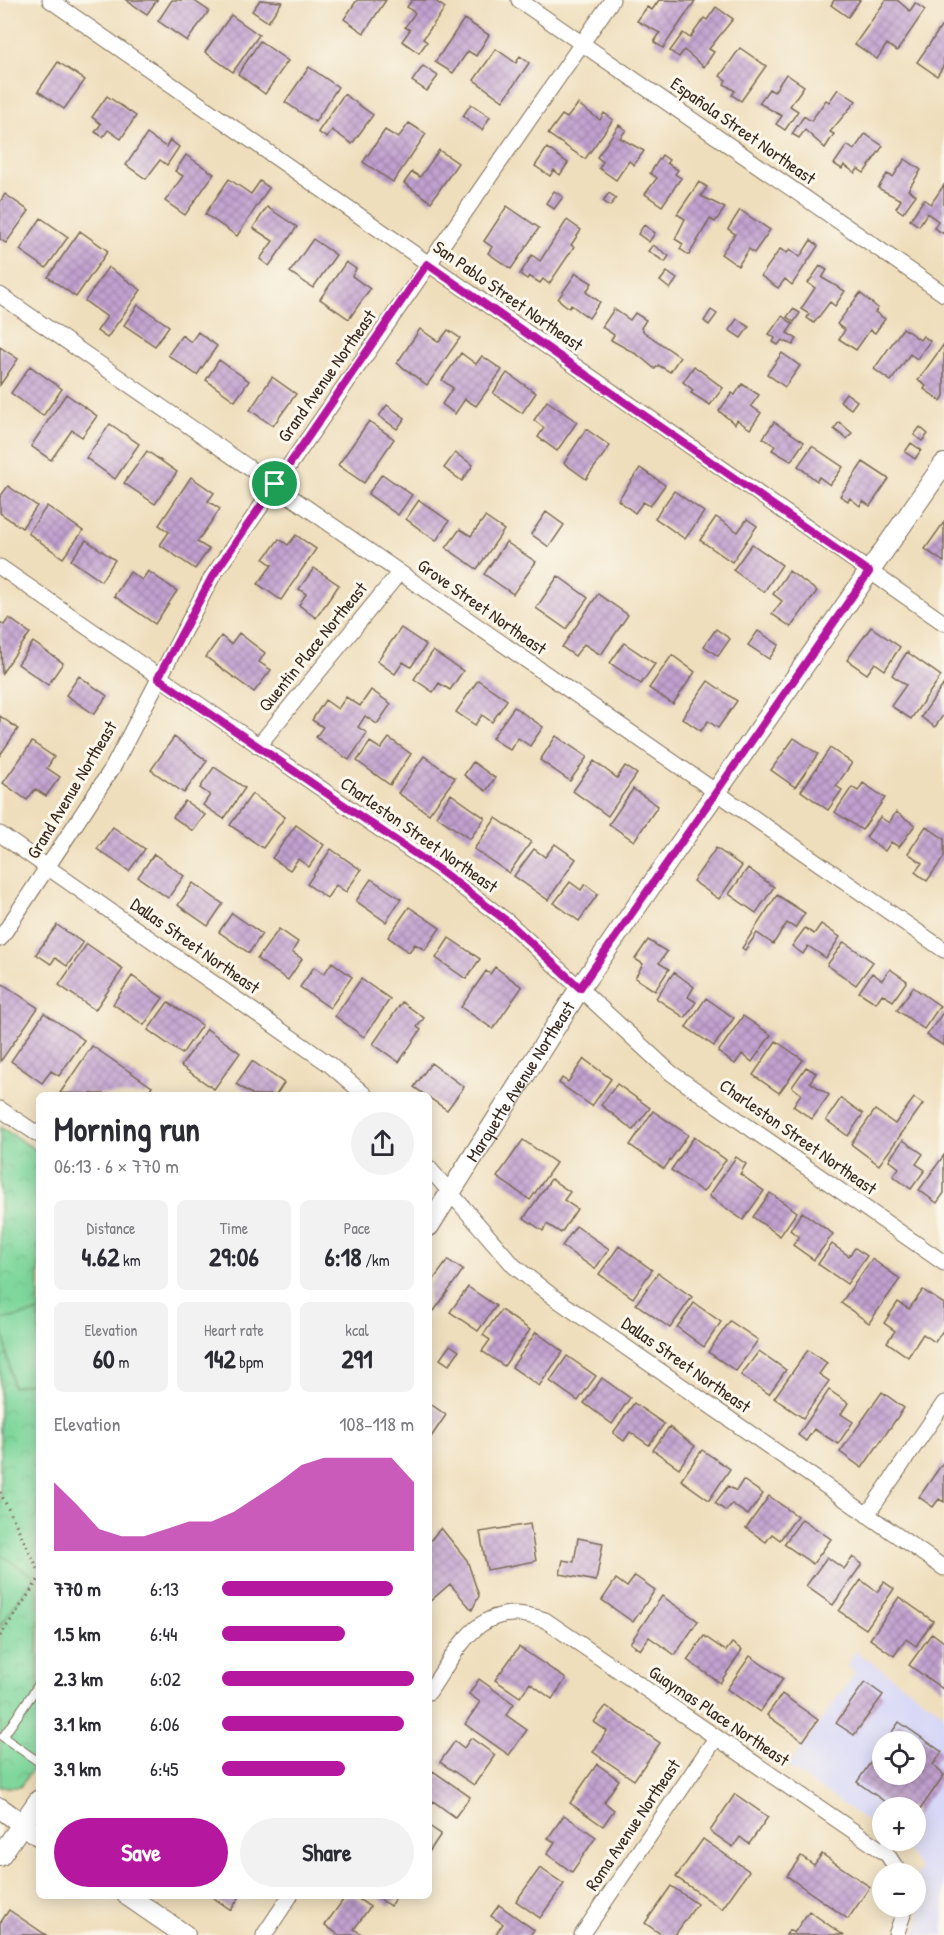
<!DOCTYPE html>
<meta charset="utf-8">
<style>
:root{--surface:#fff;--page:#f2f2f3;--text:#2b2b33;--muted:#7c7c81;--accent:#b5179e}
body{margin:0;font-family:"Patrick Hand",sans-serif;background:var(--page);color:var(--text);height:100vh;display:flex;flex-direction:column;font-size:22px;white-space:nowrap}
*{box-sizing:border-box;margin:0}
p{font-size:20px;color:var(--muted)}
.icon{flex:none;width:33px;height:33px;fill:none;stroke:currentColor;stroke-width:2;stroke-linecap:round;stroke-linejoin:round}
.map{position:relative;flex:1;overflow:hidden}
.details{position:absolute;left:36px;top:1092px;width:396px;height:807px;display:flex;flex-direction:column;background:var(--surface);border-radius:9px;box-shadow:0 3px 15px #0003}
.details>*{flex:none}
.fabs{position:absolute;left:872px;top:1731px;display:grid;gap:12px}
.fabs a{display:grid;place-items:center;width:54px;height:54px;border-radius:50%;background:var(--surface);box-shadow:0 3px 15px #0003;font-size:30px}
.pin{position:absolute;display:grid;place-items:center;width:51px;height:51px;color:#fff;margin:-26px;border:3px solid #fff;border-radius:50%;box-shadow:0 2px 6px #0007}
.round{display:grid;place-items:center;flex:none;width:63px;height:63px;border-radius:32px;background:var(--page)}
.head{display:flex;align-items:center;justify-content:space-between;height:102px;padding:0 18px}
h1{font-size:33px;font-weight:700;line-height:45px}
.stats{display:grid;grid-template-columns:repeat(3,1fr);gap:9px;height:102px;padding:6px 18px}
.stats div{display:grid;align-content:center;border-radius:9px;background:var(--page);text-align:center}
.stats b{font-size:26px;font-weight:700}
.stats small{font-size:16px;font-weight:400}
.stats p{font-size:16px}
.chart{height:168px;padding:12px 18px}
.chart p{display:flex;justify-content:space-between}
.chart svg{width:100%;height:108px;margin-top:6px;fill:var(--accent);opacity:.7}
.primary-button{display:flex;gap:12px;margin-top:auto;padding:12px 18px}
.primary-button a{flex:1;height:69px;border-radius:36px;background:var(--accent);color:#fff;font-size:24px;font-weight:700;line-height:69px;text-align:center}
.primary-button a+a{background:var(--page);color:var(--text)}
ul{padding:0 18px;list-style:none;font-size:20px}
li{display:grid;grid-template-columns:96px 72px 1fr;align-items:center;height:45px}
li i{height:15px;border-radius:8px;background:var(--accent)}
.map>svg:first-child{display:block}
.built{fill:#d7d7f8;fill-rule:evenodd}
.park{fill:url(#park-crowns);stroke:#5d805d;stroke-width:1.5}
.pitch{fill:#7fd79c;stroke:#5d805d;stroke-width:1.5}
.building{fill:url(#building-cross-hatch)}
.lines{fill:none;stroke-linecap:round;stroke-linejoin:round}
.service-casing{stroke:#7a6955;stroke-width:10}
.minor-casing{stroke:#7a6955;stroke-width:17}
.tertiary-casing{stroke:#7a6955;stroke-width:22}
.path{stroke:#7a6955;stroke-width:3;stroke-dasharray:1.5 4.5;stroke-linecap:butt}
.service{stroke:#fff;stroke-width:8}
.minor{stroke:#fff;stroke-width:15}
.tertiary{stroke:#fff;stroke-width:20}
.route-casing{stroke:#fff;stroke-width:12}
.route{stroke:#b5179e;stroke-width:8}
.labels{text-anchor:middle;stroke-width:6;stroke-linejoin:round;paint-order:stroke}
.street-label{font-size:18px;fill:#3b2a1e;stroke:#fbf7ec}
</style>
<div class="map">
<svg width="944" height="1935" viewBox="0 0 944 1935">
<defs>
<pattern id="park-crowns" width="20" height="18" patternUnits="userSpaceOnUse" patternTransform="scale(1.5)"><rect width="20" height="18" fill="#7fd79c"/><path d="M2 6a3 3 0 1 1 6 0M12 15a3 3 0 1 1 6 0" fill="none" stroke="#6fb986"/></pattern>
<pattern id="building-cross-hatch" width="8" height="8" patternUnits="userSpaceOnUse" patternTransform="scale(1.5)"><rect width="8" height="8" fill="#c2a1d0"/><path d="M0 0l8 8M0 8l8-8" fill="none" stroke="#9f83a8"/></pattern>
</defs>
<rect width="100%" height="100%" fill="#fbf7ec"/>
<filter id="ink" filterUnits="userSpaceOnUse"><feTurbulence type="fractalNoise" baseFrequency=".0167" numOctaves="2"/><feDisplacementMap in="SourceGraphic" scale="12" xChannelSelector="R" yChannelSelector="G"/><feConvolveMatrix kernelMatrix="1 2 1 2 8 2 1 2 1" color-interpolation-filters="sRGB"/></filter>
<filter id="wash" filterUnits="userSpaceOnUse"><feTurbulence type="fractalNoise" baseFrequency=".008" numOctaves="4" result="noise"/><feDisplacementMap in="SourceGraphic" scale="24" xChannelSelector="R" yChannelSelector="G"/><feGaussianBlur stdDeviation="1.35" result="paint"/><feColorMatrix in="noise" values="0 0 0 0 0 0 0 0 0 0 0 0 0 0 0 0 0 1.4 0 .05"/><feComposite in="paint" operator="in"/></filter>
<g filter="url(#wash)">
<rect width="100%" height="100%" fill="#efdebc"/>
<path class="built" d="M855 1651 944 1713V1935H915L920 1919 921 1884 917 1874 921 1869 906 1848 896 1841 915 1840V1808H882V1831L788 1767 855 1673 847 1666ZM882 1742H915V1774H882Z"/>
<path class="park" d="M0 1127 39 1152V1760L20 1787H0Z"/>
<path class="pitch" d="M39 1312V1381L13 1387 1 1320Z
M0 1554 34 1577 0 1627Z"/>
<g id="blocks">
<path class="building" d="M126 0H157L147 14Z
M172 0H193L209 11 187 41 158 21Z
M260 0 282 2 268 22 252 11Z
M357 0H386L364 33 344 19Z
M412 0H434L445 8 423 39 427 42 419 53 402 41 410 30 405 27 415 13 407 7Z
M659 0 695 1 663 48 654 42 660 33 637 21 647 7 652 10Z
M834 0H860L848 17 831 5Z
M886 0H897L910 11 915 3 925 10 897 51 887 44 877 59 855 44Z
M716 7 733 19 709 49 714 52 704 67 684 50 679 57 670 51 683 33 690 38 704 18 707 20Z
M231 15 259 35 233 72 205 52Z
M464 19 489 35 476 56 468 51 453 73 435 62Z
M941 27 944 28V65L937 76 917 62Z
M260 41 288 61 265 94 238 74Z
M740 48 766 66 741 101 732 95 735 91 724 84 726 80 720 76Z
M496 49 516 63 520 56 529 63 503 101 474 80Z
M58 62 85 80 64 109 38 91Z
M423 66 438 76 427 91 412 81Z
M309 67 338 87 315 122 285 102Z
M786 74 804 86 790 106 798 111 785 130 776 124 782 116 759 103 769 89 774 92Z
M838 89 856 101 830 132 834 134 825 148 805 130 799 138 792 134 804 116 811 121 826 100 829 102Z
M344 94 373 115 352 144 332 130 327 138 318 132Z
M107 96 136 116 121 139 108 130 103 137 95 132 101 124 92 117Z
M471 104 490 117 482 130 463 116Z
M578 104 600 120 604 113 613 120 585 159 548 134 562 115 567 118Z
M409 123 426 134 393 182 363 162 385 130 398 138Z
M619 125 626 130 620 138 644 151 634 165 629 161 616 180 599 168 603 162 597 157Z
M147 134 166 147 170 140 179 147 167 165 160 160 146 179 126 165Z
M865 134 883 146 864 173 858 169 855 173 844 165 842 169 834 164 847 145 854 150Z
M547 148 568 163 560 175 554 170 550 176 535 166Z
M439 150 458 163 431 202 404 183 412 172 420 177Z
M186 155 214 174 185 215 165 201 183 176 175 171Z
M662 155 669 160 667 163 678 170 675 174 681 178 662 206 645 194 657 178 650 173Z
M905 159 921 170 908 190 916 195 903 213 896 208 901 200 878 188 887 174 893 177Z
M229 179 251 194 260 181 269 188 237 236 205 214Z
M699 182 707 187 701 196 725 208 715 222 710 219 689 255 680 249 683 244 675 239 685 219 677 214Z
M944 185V234L934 228 938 221 927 213 919 226 910 220 924 199 931 204Z
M554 191 563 197 554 209 546 203Z
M609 193 616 198 610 206 603 201Z
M5 194 29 211 6 243 0 239V202Z
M507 206 539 228 511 269 488 253 492 247 484 241Z
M267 207 297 227 269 266 260 259 273 241 253 228Z
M740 210 770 230 754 253 749 249 738 266 721 254 735 234 728 229Z
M41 218 68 237 46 268 20 250Z
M567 220 581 230 571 245 574 247 549 284 543 279 540 283 529 276 527 279 520 274 532 255 540 261Z
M644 225 655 233 649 242 638 234Z
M80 231 108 251 76 297 48 277Z
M313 239 336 255 313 288 290 272Z
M811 240 818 246 792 285 785 279 778 288 761 276 780 249 787 253 790 249 800 257Z
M653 245 669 256 665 262 648 251Z
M346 262 356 269 352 276 370 289 349 319 320 299Z
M820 266 827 270 822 278 845 291 835 306 830 302 814 323 807 318 809 314 801 309 815 288 808 283Z
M108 267 141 290 107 338 97 331 107 317 85 301Z
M667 272 677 279 670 289 660 281Z
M576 273 592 283 586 292 600 302 589 318 571 305 569 308 558 299Z
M860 293 878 308 875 312 885 319 875 333 870 330 856 350 839 339 845 330 837 324Z
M138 305 169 326 155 346 124 325Z
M614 309 630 320 635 313 646 320 641 328 644 332 680 357 670 372 658 365 655 369 638 355 611 340 614 335 602 327Z
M793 309 800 313 794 322 787 317Z
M711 310 717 314 709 325 704 321Z
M782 316 793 324 787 333 797 339 793 345 782 340 778 345 773 342 775 338 769 334Z
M737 319 749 327 741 338 729 330Z
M903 328 920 340 923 336 930 341 917 359 910 354 891 381 874 369Z
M420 329 439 342 448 330 460 338 427 385 397 363Z
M198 332 217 346 197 375 168 355 182 335 191 342Z
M944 344V396L941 401 924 389 926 386 918 380Z
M0 347 18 359 0 385Z
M461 353 476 364 482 356 502 370 476 406 465 399 455 414 442 404 453 388 442 380Z
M782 353 800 366 785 387 767 374Z
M219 360 249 381 235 401 206 380Z
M30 366 62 389 43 416 11 393Z
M694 366 723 388 710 405 691 393 693 390 683 382Z
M507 373 536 393 522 413 493 393Z
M272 377 296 394 273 426 250 410Z
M742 384 759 395 751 406 761 413 750 429 737 420 735 424 719 411 732 393 735 395Z
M846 393 857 401 851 409 840 401Z
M66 394 97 416 82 437 72 430 51 460 31 446Z
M547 401 577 422 557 451 538 437 544 428 534 420Z
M387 405 405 418 397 429 379 416Z
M369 421 394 439 364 483 338 465Z
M774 422 804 442 791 461 772 450 775 446 763 438Z
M839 422 852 433 847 439 834 429Z
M110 424 139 444 115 479 86 458Z
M920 427 928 434 922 441 914 435Z
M586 429 610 446 586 479 564 463Z
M911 443 921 450 915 459 905 452Z
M812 446 843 467 830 485 819 477 817 481 798 466Z
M147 451 177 472 155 504 124 483Z
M455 453 473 465 462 481 444 468Z
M863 462 889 479 870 506 863 501 860 506 850 498 848 501 840 496Z
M640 468 665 485 650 506 643 502 635 513 618 500Z
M382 474 412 495 398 515 368 494Z
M191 477 214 493 208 501 220 509 197 542 209 549 195 569 160 545 169 532 159 525Z
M8 486 37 506 22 528 0 513V497Z
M674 491 704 512 685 539 655 518Z
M419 500 449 521 436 541 406 519Z
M47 506 83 531 63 558 28 533Z
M546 512 564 525 549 547 531 534Z
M485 517 504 530 477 569 446 548 460 529 471 536Z
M716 517 738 532 747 519 757 526 732 562 700 540Z
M944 522V562L925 549Z
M296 535 316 549 281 600 258 584 272 565 264 559 279 539 288 545Z
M86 540 115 560 101 581 71 560Z
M506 542 536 562 513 594 484 574Z
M752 544 782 565 764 592 733 570Z
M314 568 339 585 316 618 299 605 306 594 299 589Z
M148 571 177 591 155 624 114 596 130 572 142 580Z
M789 571 817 591 791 627 772 614 782 601 773 594Z
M558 576 588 598 566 629 536 608Z
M598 594 628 615 601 655 584 644 575 656 562 647Z
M9 618 30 633 2 673 0 622 4 625Z
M871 627 900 647 885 670 875 663 867 674 847 660Z
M401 628 426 645 411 667 403 662 395 674 377 661Z
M716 629 730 639 718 656 704 646Z
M758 631 779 645 769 659 748 645Z
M239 633 265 653 259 662 271 670 254 692 206 657 221 636 231 644Z
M33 642 63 663 48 685 18 664Z
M624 643 655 664 641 684 610 663Z
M433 651 463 671 450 690 439 683 433 692 414 679Z
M907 652 941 676 911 719 891 706 906 685 892 675Z
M672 655 695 672 673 704 649 688Z
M79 676 107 696 94 714 66 695Z
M478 680 507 700 492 722 482 715 475 725 456 712Z
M708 681 737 701 718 728 708 721 701 731 682 718Z
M944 684V714L935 727 921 717Z
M371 690 391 704 377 724 365 716 358 727 367 733 349 760 316 737 323 727 312 720 325 700 338 709 346 697 360 706Z
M514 707 543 727 530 746 518 738 510 750 492 738Z
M0 716 18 729 0 755Z
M556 736 587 757 570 781 540 760Z
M174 737 207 761 184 793 151 770Z
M389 738 411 754 390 785 357 761 370 742 381 749Z
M794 738 818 754 795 787 771 770Z
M32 742 54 757 47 768 60 777 46 796 35 789 27 800 3 783Z
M830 748 852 763 836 786 842 790 828 810 801 791Z
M424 756 455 778 429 814 398 793Z
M594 761 617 778 625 766 637 774 608 816 573 791Z
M473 762 495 778 486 791 464 775Z
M214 767 245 788 224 819 203 805 210 795 200 788Z
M863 783 885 798 862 830 835 812 852 787 858 791Z
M633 789 658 806 634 841 609 824Z
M252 794 285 817 263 848 230 825Z
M451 794 485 818 470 839 436 816Z
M185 801 205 815 193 831 173 817Z
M896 812 915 825 899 847 891 842 885 851 866 837 880 817 889 823Z
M496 818 531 842 509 873 474 849Z
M296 825 324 845 309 867 298 859 290 870 272 858Z
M926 826 944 839V857L927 881 915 872 922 863 908 853Z
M113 827 145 849 129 871 97 849Z
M555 844 576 859 548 900 514 876 534 849 545 857Z
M716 848 742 866 719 899 693 881Z
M331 849 361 870 346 892 336 885 327 898 307 884Z
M154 854 184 876 168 898 138 877Z
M748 868 774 887 756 913 729 894Z
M371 879 401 899 386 922 356 901Z
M570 882 581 890 585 884 598 894 579 921 554 903Z
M193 883 223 904 208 926 178 905Z
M777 895 805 913 795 928 787 923 773 944 757 933 745 950 742 948Z
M409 907 440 928 425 950 415 944 409 952 388 937Z
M232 913 262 934 249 953 219 932Z
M821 924 840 937 826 958 808 946 803 954 792 946 805 928 814 934Z
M57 925 83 943 67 966 55 958 51 964 36 954Z
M279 929 298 942 292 952 302 959 288 980 257 959Z
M449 938 480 959 466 979 436 958Z
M648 940 667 952 659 963 669 969 655 991 635 978 643 964 635 959Z
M844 942 873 962 856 985 827 965Z
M87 944 123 969 95 1010 59 985Z
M332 962 352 977 330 1008 300 987 314 967 324 974Z
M495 967 522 987 493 1029 461 1007 486 971 490 974Z
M890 969 907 981 893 1001 882 994 876 1003 859 992 872 973 882 980Z
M674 972 694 987 688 997 696 1002 685 1018 656 998Z
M132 976 163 998 144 1025 113 1004Z
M361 979 390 999 364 1037 335 1016Z
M3 984 38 1008 0 1062V988Z
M913 987 940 1006 924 1029 897 1010Z
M706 998 734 1018 714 1046 686 1027Z
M168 1002 202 1025 182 1054 148 1030Z
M402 1002 424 1018 417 1027 421 1030 399 1062 373 1044Z
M944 1011V1046L927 1035Z
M44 1013 84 1040 59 1076 51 1071 42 1083 11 1061Z
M743 1016 771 1035 752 1062 742 1054 735 1064 718 1052Z
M207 1029 240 1053 214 1089 181 1066Z
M776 1041 803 1060 779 1093 753 1075Z
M92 1046 152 1087 146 1095 60 1093Z
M584 1059 611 1079 592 1106 559 1083 562 1078 568 1082Z
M252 1061 284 1083 276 1095H253L236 1084Z
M431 1063 464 1087 447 1110 414 1087Z
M806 1067 816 1073 810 1082 829 1095 812 1119 793 1106 801 1094 792 1087Z
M617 1084 650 1108 633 1130 601 1105Z
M841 1098 863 1114 848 1136 826 1120Z
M914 1098 923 1104 879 1165 851 1144 875 1110 895 1124Z
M653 1111 688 1135 664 1169 630 1145Z
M694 1137 726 1160 703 1192 671 1170Z
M523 1140 556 1163 530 1200 497 1177Z
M903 1140 923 1154 916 1164 925 1170 911 1189 893 1176 899 1168 889 1160Z
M944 1155V1193L937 1203 919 1190Z
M736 1157 746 1164 740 1174 764 1191 743 1220 709 1196Z
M551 1179 570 1192 564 1200 577 1209 561 1233 547 1224 543 1231 524 1218Z
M770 1193 797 1212 780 1236 753 1217Z
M802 1212 833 1234 814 1260 793 1245 799 1237 790 1230Z
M576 1226 609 1249 595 1269 562 1246Z
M832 1244 849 1256 855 1248 867 1256 847 1284 818 1264Z
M619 1246 652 1270 633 1298 599 1274Z
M872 1259 900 1279 869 1323 841 1303Z
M448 1260 463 1270 434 1311 429 1307V1286Z
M658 1273 692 1297 670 1328 636 1304Z
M468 1287 496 1306 478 1331 450 1312Z
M923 1290 944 1304V1329L935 1342 923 1334 908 1357 887 1342 895 1331 884 1323 898 1302 909 1309Z
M694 1303 721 1322 704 1347 677 1327Z
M501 1310 530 1330 504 1366 482 1351 490 1340 483 1335Z
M730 1321 758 1340 736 1371 708 1352Z
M536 1332 563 1352 539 1386 512 1367Z
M450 1345 459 1351 449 1365 440 1359Z
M808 1350 827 1363 819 1374 829 1381 803 1418 774 1398Z
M759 1351 786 1370 769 1394 741 1375Z
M567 1356 596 1376 578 1401 550 1381Z
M602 1378 630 1398 612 1424 584 1403Z
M829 1390 848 1403 841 1414 853 1422 838 1444 814 1429 806 1441 798 1435Z
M882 1392 904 1408 862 1468 840 1452Z
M429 1403 446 1415 429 1440Z
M634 1403 664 1424 649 1445 630 1432 624 1441 613 1433Z
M669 1427 695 1446 679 1468 653 1450Z
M702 1450 730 1469 709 1500 681 1480Z
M944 1461V1502L939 1499 933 1507 919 1497Z
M743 1480 763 1494 748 1515 732 1504 726 1511 715 1503 728 1486 736 1491Z
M769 1496 797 1516 780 1540 772 1534 766 1542 746 1528Z
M802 1519 831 1539 813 1564 784 1544Z
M530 1524 536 1561 487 1570 480 1532Z
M441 1528 467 1560 479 1596 472 1610 450 1584 429 1602V1542Z
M578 1538 603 1543 596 1581 560 1574 563 1560 574 1562Z
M827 1557 844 1569 853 1557 862 1564 833 1605 806 1586Z
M635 1576 655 1590 633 1622 602 1600 616 1579 627 1587Z
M861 1580 877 1592 884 1582 894 1589 866 1629 839 1611Z
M662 1596 698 1621 675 1655 649 1637 640 1650 630 1643Z
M899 1597 933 1621 916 1646 906 1639 894 1656 870 1639Z
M932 1633 944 1642 943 1689 909 1665Z
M704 1636 726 1651 732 1643 742 1650 720 1683 687 1660Z
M519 1647 566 1679 552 1699 530 1683 520 1697 495 1680Z
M750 1656 783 1679 760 1712 727 1689Z
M479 1679 514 1704 506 1715 527 1730 509 1755 465 1724 480 1702 469 1694Z
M865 1682 883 1695 854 1735 836 1723Z
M782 1694 818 1720 803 1741 767 1715Z
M606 1706 660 1743 634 1780 593 1752 607 1731 594 1722Z
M899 1722 942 1752 933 1765 944 1775 915 1817V1808H894L857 1782 882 1746V1774H915V1742H885Z
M471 1738 495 1755 474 1785 440 1762 455 1741 464 1748Z
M597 1764 619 1780 604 1802 614 1810 603 1826 570 1803Z
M433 1771 470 1797 455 1817 433 1801 429 1807V1777Z
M735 1794 768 1817 749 1844 740 1837 733 1847 710 1831Z
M564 1815 596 1837 572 1872 547 1854 555 1842 548 1838Z
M429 1826 441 1834 429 1852Z
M703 1839 749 1871 722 1909 676 1877Z
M822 1854 870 1887 848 1919 787 1876 801 1856 814 1865Z
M540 1868 564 1884 540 1918 516 1901Z
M671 1886 697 1904 675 1935H662L645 1923Z
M211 1896H240L231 1910Z
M346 1896H354L370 1907 354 1929 363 1935H339L325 1925Z
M376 1896H397L390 1906Z
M499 1905 534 1930 530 1935H495L503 1924 491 1916Z
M9 1910 46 1935H0V1923Z
M809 1911 843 1935H786L789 1930 794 1933Z"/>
</g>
</g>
<g filter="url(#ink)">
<use href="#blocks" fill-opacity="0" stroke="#7a6955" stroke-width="1.5"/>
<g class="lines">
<defs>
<path id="service" d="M39 1684 3 1737 39 1762"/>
<path id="minor" d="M50 0 944 623
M519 0 944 294
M0 295 944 950
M0 567 442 872 508 922 671 1073 944 1263
M258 746 399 573
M0 834 329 1064 365 1095
M0 939 113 767 212 577 612 0
M0 1109 39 1135
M429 1168 514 1266 552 1296 944 1568
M867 1515 944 1403
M429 1692C460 1646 480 1596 545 1620L887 1854 900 1874
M264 1935 290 1896
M582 1935 716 1738
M896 1935 906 1906"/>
<g id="tertiary">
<path id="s1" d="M429 1226 580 988 944 464"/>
<path d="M0 1808 39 1836"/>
<path d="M0 1856 39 1800"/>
<path d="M128 1896 185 1935"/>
</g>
</defs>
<use href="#service" class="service-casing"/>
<use href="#minor" class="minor-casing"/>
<use href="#tertiary" class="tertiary-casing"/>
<path class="path" d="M0 1492 39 1571
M0 1636 39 1579"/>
<use href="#service" class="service"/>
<use href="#minor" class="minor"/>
<use href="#tertiary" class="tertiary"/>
</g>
</g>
<g class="lines" filter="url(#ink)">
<defs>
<path id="route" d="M427 264 869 572 580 988 508 922 442 872 158 678 212 577Z"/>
</defs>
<use href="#route" class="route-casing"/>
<use href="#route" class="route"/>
</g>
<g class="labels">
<g class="street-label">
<text transform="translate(743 131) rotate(35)" y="6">Española Street Northeast</text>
<text transform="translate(508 296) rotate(35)" y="6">San Pablo Street Northeast</text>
<text transform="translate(327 376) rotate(-55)" y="6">Grand Avenue Northeast</text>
<text transform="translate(482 607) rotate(35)" y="6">Grove Street Northeast</text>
<text transform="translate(313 647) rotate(-51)" y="6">Quentin Place Northeast</text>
<text transform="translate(72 790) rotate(-59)" y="6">Grand Avenue Northeast</text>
<text transform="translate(419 835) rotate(35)" y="6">Charleston Street Northeast</text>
<text transform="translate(195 946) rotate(35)" y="6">Dallas Street Northeast</text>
<text dy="6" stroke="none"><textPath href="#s1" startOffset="171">Marquette Avenue Northeast</textPath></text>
<text transform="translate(798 1137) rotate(35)" y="6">Charleston Street Northeast</text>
<text transform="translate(686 1365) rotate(35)" y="6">Dallas Street Northeast</text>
<text transform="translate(719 1716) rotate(34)" y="6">Guaymas Place Northeast</text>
<text transform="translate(633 1825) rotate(-56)" y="6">Roma Avenue Northeast</text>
</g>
</g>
</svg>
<div class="fabs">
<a><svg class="icon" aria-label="locate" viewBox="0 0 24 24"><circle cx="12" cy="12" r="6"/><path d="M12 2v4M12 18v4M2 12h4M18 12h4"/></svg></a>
<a>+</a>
<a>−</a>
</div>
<div class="pin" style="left:275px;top:484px;background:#1e9e55"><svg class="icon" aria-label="arrive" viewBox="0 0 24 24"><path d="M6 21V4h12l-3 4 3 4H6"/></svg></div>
<section class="details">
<div class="head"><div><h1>Morning run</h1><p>06:13 · 6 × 770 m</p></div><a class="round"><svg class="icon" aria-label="share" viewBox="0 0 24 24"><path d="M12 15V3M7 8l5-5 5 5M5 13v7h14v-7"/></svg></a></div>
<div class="stats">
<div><p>Distance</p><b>4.62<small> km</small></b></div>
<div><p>Time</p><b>29:06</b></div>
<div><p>Pace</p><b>6:18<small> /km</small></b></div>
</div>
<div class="stats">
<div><p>Elevation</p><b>60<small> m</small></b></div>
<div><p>Heart rate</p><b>142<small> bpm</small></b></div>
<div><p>kcal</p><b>291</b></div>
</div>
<div class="chart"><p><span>Elevation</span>108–118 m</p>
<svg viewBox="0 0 160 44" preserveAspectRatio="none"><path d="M0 44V16L10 25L20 35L30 38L40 38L50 35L60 32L70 32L80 28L90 22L100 16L110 9L120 6L130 6L140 6L150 6L160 16V44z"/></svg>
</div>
<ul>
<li><b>770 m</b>6:13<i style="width:89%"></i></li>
<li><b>1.5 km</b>6:44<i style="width:64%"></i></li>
<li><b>2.3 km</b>6:02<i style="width:100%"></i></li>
<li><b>3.1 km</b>6:06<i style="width:95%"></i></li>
<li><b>3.9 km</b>6:45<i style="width:64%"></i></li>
</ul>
<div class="primary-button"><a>Save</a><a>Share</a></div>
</section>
</div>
